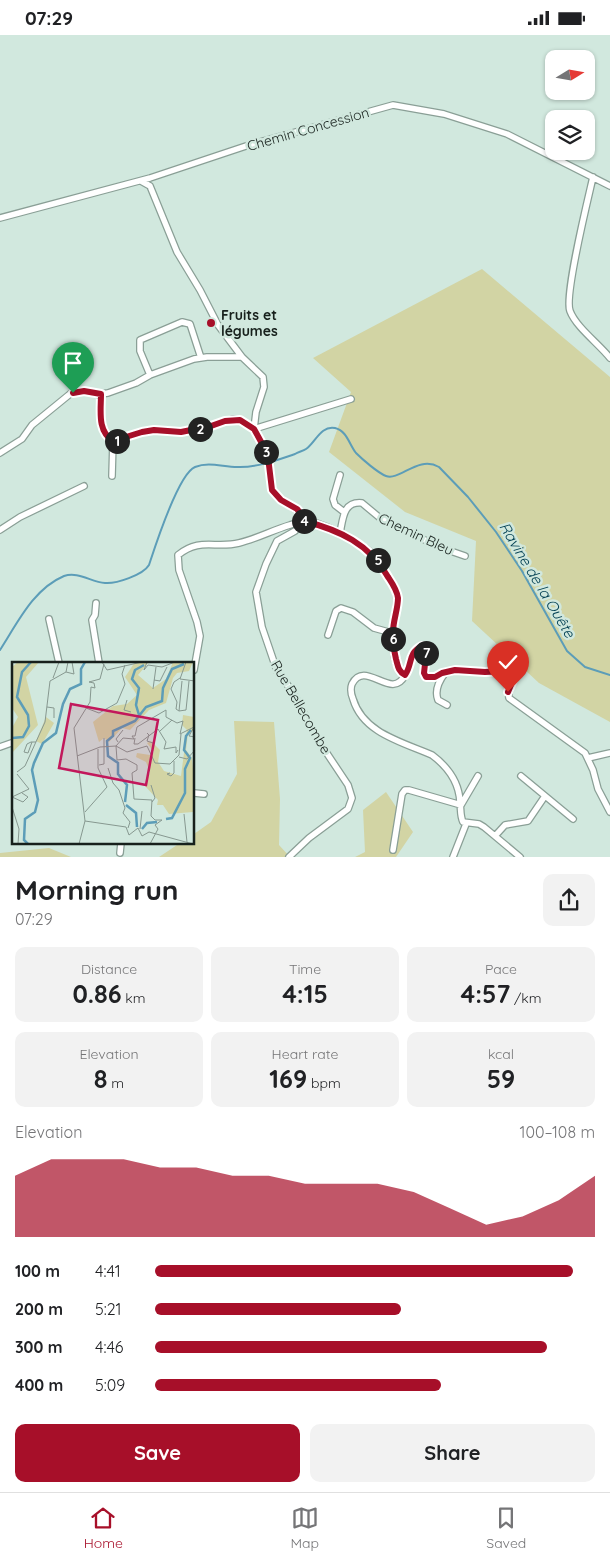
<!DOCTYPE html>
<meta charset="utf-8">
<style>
:root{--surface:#fff;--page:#f2f2f2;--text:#202124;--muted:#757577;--line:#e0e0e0;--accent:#a70f29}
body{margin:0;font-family:Quicksand,sans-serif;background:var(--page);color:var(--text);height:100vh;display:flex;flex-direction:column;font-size:19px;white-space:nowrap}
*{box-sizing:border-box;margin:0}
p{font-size:16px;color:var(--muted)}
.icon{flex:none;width:28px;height:28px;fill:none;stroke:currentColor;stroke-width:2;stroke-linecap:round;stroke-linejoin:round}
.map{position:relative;height:822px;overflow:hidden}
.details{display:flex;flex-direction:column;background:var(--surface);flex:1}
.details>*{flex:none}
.needle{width:32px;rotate:79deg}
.buttons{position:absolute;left:545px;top:15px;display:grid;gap:10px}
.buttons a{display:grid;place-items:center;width:50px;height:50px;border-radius:10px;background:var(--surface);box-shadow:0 1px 4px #0004;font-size:25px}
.pin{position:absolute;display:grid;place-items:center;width:42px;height:42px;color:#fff;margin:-51px -21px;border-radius:50% 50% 50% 0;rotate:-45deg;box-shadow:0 0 5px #0007}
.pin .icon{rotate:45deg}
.km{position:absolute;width:25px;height:25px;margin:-12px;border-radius:50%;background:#222;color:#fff;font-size:14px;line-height:25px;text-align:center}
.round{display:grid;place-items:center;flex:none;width:52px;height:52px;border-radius:10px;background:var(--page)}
.headline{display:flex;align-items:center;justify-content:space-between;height:85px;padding:0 15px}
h1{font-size:28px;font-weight:700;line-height:38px}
.metrics{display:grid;grid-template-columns:repeat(3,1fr);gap:8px;height:85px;padding:5px 15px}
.metrics div{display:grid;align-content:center;border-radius:10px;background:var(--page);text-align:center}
.metrics b{font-size:25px;font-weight:700}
.metrics small{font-size:14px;font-weight:400}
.metrics p{font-size:14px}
.chart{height:140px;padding:10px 15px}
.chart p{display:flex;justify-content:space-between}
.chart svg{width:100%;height:90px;margin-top:5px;fill:var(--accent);opacity:.7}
.primary-button{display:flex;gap:10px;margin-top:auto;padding:10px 15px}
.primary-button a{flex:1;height:58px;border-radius:10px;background:var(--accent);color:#fff;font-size:20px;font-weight:700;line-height:58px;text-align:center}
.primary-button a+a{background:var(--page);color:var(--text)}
ul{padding:0 15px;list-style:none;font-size:16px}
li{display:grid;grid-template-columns:80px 60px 1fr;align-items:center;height:38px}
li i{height:12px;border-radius:6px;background:var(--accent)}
.status{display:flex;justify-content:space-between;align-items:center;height:35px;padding:0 25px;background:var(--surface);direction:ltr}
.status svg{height:14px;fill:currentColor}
.dock{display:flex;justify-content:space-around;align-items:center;height:70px;border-top:1px solid var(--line);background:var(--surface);font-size:14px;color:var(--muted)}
.dock a{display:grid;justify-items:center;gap:2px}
.dock .current{color:var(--accent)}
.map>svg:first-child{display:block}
.green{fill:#d2d4a4}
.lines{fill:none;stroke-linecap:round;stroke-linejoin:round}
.stream{stroke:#5c9db8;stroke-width:2}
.street-casing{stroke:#8a9f96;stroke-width:8}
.street{stroke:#fff;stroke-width:5.5}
.route-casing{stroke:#fff;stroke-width:10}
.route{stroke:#a70f29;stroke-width:6}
.poi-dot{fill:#a70f29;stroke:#d1e8de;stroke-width:2}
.labels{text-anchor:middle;stroke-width:5;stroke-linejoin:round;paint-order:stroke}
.street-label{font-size:14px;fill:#17201c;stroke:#d1e8de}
.poi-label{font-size:14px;font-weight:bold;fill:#17201c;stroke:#d1e8de;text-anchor:start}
.water-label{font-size:15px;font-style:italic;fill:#013f52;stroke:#d1e8de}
.inset-river{fill:none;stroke:#5c9db8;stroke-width:2.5}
.inset-road{fill:none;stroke:#879890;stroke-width:1}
.view{fill:#c2185b;fill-opacity:0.15;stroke:#c2185b;stroke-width:2.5}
.inset-edge{fill:none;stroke:#17201c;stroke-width:2.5}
</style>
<div class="status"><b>07:29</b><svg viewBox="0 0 49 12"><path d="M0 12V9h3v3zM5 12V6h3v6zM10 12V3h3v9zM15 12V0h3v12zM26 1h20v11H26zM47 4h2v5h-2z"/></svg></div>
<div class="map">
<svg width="610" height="822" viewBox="0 0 610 822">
<rect width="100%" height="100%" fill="#d1e8de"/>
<path class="green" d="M482 234 610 342V687L539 648 472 586 476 506 405 477 329 417 351 357 313 323Z
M234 686 274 687 280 764 279 810 290 822H159L180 808H194V799L211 787 237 739Z
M386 757 413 797 396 822H355L365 817 363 775Z
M49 813 71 822H0V818Z"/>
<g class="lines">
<path class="stream" d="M0 615C17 589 33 554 64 541 78 536 91 547 105 548 116 549 143 540 149 530 155 512 178 439 195 432 210 426 225 433 240 432 259 432 277 425 295 419 298 417 303 416 306 414 315 408 321 390 335 393 347 396 349 409 356 418 362 424 378 438 386 441 400 446 418 420 439 432L468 462 496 497 522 536 567 616 585 632 610 640"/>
<defs>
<path id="street" d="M593 142C588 164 564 261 570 276 576 292 599 309 610 323
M141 146 150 151 177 217 200 255 218 290 242 322 263 342 264 352 256 377 254 394 268 422 272 455 281 465 297 475 302 480 304 486 295 496 277 506 266 529 256 557 262 592 277 636 292 656 320 708 348 750 352 763 348 774 309 803 289 822
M0 183 150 143 249 110 393 70 444 79 507 99 610 151
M150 340 140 316V305L182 287 190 289 201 323
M101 359C101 376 97 396 113 406L142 397 153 395 181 397 211 391 233 384 240 385 254 394 351 364
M0 418 22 404 32 390 70 359 84 356 101 359 108 358 136 348 150 340 194 324 207 322H242
M340 440 333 464 335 470 344 477
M112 441 113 406
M0 495 20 482 84 451
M340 498C343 484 343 466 362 468L380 483 439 512 465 521
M96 568 95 580 92 585 99 628
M49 584 59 628
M328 600 336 576 341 573 353 577 374 593 392 598
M194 635 200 601 197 587 179 535 178 520C200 502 215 514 239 508 256 504 273 495 290 490 294 489 300 486 304 486 321 486 355 505 369 516 378 523 384 534 389 543 393 550 397 556 397 564 397 576 393 587 392 598 392 610 394 634 405 640 413 629 406 619 422 611L426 612 427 615 424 638 429 643 455 635 485 637 507 636 513 638C515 647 507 654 509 663L585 718 593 735 598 754 610 777
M445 638C439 646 434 655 438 665L447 670
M405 640C392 667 365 623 352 649 350 654 351 659 353 664 363 698 402 707 432 720 448 732 459 747 460 767 461 774 460 781 463 787L479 789 484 792 520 822
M0 712 14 707
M588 723 610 718
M521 741 573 784
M194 758 204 759
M495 801 505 790 528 786 545 761
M393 815 402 759 405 755H409L461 770 478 741
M120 818 121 808
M453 822 466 789"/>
</defs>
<use href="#street" class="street-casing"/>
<use href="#street" class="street"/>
</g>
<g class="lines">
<defs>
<path id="route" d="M73 358 84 356 101 359C101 376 97 396 113 406L142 397 154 395 181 397 211 391 225 386 240 385 254 394 265 414 268 422 272 455 281 465 297 474 302 480 304 486C339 495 370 509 388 542 392 548 397 555 398 563 398 574 393 586 393 597 392 606 394 615 396 624 398 631 398 636 405 640 413 629 407 619 422 611L426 612V620L424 638 426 642H435L442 638 455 635 485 637 507 636 514 638 513 645 508 657"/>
</defs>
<use href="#route" class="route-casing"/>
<use href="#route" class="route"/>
</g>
<circle class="poi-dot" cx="211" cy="288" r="5"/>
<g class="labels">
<g class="street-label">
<text transform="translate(308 94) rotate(-16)" y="5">Chemin Concession</text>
<text transform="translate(416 499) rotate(25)" y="5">Chemin Bleu</text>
<text transform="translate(301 672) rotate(60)" y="5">Rue Bellecombe</text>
</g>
<g class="poi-label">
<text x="221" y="285">Fruits et<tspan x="221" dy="16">légumes</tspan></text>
</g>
<g class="water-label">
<text transform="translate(537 545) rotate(59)" y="5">Ravine de la Ouête</text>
</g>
</g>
<g transform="translate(12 627)">
<rect width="182" height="182" fill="#d1e8de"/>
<path d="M6 0H27L14 15 26 63 0 91V66L6 55 0 46V5ZM123 0H137L126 13 141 26 154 17 161 0H181L177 9 165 11 161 16 154 41 137 48 118 68 110 66 97 80 92 76 87 80 81 60 101 44 115 42 125 33 113 15ZM171 53 182 55V69L176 71 174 88 180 96 182 117 181 150 157 152 151 143H145L146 138 133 124 138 110 134 100 124 95 125 91 138 93 142 90 135 81 139 79 148 88 146 100 152 109 169 114 175 68 170 63ZM34 55 42 61 30 82 24 79Z" fill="#d2d4a4"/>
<path class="inset-river" d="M127 53 124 43 127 26 120 17 123 8 132 3M0 76 11 75 17 64 16 53 5 35 10 10 19 0M113 140 115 123 106 112V101L96 94 95 79 101 74V69L123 59 134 45 150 39 151 26 160 7 172 2M114 143 124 151 125 165M154 157 160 156 173 131V107L178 96 172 88 174 74 179 68M130 167 135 161 145 160M16 182 12 178 13 157 23 150 26 138 20 108 22 101 31 81 44 71 51 42 58 27 69 22V7L73 0"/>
<path class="inset-road" d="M90 0 95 8 130 0M135 0 132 8 136 3 150 5 163 0M174 0 168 17 183 19M54 10 62 12 60 0M41 16 47 0M142 18 148 19 155 5M141 27 144 5M115 38 112 48 119 50M35 45 42 46V56M74 46 87 51 105 41 113 22 110 12 113 3M154 48V55L165 61 171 59 168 72 182 65 177 74 183 75M167 49 164 47 165 40 159 27 162 20 168 16M167 49 174 48 177 19M167 49 170 19M148 69 160 58M135 71 137 73 135 79 141 81M123 76 122 82H126L146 67 154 80 152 87 164 85V91L166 88M20 80 16 91 12 90 15 82 19 80H24M106 80 104 77 111 68M65 94 88 85 104 84 115 90 135 84 143 101 158 102 167 93 169 72M167 95 175 97 183 88M87 103 92 102V76M96 106 101 121 107 128 113 146 111 151 118 160 116 166M5 110 13 104 33 60 38 19 54 10 56 0M158 111 155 112 159 114 162 111V99M139 123 143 136 140 140M0 135 11 140 16 135 10 131M0 135 17 127 5 112M0 145 7 167 6 182M73 150 95 125 86 106V87M172 152 175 180M73 159 114 165 117 173 126 166 130 174 137 170 181 182M128 167 130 149M51 182H67M67 182 73 159 62 66 78 40 79 25 83 26 82 21 77 20 88 17 92 2M138 182 146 167 143 163 150 158H143L139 154 140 138 122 137 120 111 125 108V103L114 97 105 98 104 84 111 76 122 77 120 74H123L125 65 154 48"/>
<path class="view" d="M59 42 146 58 134 123 47 106Z"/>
<rect width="182" height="182" class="inset-edge"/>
</g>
</svg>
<div class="buttons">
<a><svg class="needle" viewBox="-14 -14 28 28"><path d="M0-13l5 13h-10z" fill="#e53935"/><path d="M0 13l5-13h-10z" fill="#757577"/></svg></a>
<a><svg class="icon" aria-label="layers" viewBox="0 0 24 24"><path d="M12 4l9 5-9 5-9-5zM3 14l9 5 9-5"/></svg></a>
</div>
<div class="pin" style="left:73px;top:358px;background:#1e9e55"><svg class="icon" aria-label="arrive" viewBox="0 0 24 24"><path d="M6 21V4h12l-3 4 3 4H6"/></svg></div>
<div class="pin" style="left:508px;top:657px;background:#d93025"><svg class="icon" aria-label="check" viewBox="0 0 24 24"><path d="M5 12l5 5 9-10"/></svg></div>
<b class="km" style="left:117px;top:406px">1</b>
<b class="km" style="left:200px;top:394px">2</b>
<b class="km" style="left:266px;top:417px">3</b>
<b class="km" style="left:304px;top:486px">4</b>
<b class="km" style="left:378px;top:525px">5</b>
<b class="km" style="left:393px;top:604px">6</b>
<b class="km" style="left:426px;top:618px">7</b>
</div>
<section class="details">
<div class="headline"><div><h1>Morning run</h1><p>07:29</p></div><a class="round"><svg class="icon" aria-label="share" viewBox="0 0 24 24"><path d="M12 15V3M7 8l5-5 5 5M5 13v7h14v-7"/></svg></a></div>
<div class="metrics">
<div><p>Distance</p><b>0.86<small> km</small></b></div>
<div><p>Time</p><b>4:15</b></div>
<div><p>Pace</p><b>4:57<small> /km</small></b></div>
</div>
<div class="metrics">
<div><p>Elevation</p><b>8<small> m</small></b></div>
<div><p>Heart rate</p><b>169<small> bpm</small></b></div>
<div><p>kcal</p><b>59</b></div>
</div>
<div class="chart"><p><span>Elevation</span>100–108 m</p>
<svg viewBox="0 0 160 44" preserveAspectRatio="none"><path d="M0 44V14L10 6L20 6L30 6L40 10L50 10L60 14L70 14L80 18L90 18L100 18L110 22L120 30L130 38L140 34L150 26L160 14V44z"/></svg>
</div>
<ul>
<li><b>100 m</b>4:41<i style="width:95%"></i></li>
<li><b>200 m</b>5:21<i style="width:56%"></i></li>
<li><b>300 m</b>4:46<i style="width:89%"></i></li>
<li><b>400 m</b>5:09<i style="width:65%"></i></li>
</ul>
<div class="primary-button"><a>Save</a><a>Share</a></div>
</section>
<nav class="dock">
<a class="current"><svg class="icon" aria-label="home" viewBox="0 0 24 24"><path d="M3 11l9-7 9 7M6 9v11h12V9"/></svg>Home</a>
<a><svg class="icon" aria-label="map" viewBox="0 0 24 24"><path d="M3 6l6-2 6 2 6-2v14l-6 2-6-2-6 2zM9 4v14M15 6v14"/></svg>Map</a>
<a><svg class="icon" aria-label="saved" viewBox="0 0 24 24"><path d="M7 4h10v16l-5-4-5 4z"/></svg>Saved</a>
</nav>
